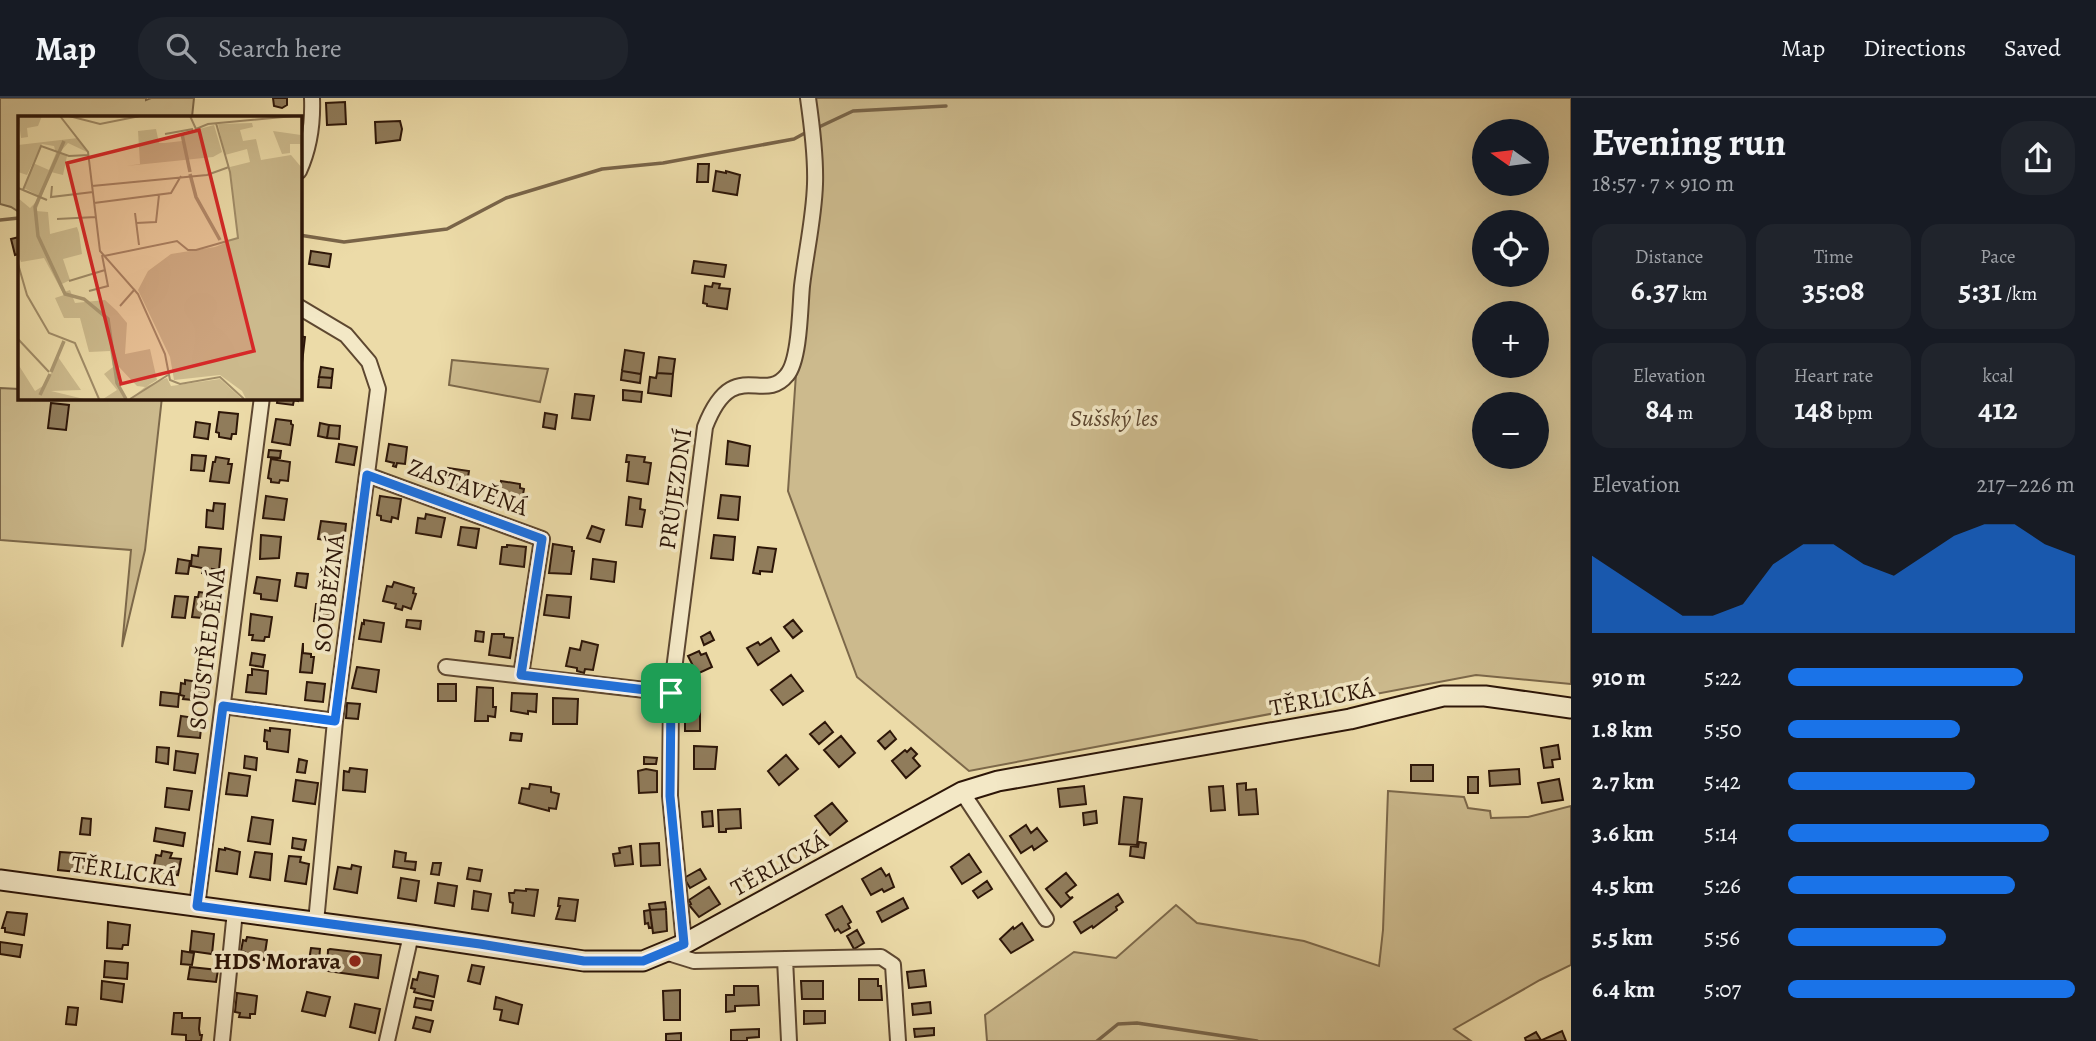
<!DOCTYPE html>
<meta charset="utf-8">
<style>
:root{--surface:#171b24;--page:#20242c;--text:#f1f3f6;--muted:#9ea1a6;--line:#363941;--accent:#1a73e8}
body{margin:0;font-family:Alegreya,serif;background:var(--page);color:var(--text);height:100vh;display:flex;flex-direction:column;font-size:26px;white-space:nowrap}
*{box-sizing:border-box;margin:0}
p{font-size:23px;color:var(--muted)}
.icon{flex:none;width:38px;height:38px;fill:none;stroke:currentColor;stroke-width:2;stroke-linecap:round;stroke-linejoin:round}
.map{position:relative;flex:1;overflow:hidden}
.sheet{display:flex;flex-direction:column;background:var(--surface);width:525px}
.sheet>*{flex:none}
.needle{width:46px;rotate:284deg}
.tools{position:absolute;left:1472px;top:21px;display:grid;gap:14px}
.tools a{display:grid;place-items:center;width:77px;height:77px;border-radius:50%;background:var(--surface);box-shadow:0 7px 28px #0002;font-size:35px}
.pin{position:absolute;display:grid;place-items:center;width:60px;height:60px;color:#fff;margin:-30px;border-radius:14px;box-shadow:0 4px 10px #0006}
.round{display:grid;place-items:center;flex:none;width:74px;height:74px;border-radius:28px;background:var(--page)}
.head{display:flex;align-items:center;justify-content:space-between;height:119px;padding:0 21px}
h1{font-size:38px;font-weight:700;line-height:52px}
.stats{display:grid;grid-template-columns:repeat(3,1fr);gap:10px;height:119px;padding:7px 21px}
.stats div{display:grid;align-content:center;border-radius:18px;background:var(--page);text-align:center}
.stats b{font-size:30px;font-weight:700}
.stats small{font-size:19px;font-weight:400}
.stats p{font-size:19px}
.chart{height:196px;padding:14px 21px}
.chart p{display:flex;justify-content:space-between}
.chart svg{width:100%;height:126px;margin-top:7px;fill:var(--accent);opacity:.7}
ul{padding:0 21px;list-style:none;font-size:23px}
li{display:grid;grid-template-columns:112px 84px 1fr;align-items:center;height:52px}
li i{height:18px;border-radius:9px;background:var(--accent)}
header{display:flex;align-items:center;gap:42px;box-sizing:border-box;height:98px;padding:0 35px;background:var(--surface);border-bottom:2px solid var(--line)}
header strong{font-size:33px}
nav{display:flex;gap:38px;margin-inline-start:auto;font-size:24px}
.search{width:490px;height:63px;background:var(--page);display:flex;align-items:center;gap:18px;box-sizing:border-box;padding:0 24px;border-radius:28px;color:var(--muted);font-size:26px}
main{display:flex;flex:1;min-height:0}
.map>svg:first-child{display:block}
.green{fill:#ccba8d;stroke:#7c684a;stroke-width:2;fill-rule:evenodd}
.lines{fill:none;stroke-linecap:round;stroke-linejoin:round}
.stream{stroke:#796448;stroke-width:3.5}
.building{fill:#907c5b;stroke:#2d1608;stroke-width:2}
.street-casing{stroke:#5d4730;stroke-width:18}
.secondary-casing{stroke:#2d1608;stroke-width:23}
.street{stroke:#f3e8c6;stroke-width:14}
.secondary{stroke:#f3e8c6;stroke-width:19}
.route-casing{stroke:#fff;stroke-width:14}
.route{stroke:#1a73e8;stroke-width:9}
.poi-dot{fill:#8f2418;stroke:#f3e8c6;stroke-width:2.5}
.labels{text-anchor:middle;stroke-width:7;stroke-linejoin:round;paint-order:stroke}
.park-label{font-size:24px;font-style:italic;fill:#5d4730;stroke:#f3e8c6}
.street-label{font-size:24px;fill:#2d1608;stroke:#f3e8c6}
.poi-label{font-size:24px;font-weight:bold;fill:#2d1608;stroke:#f3e8c6;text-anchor:end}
.inset-river{fill:none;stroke:#ab9872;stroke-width:3.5}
.inset-road{fill:none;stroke:#a08c68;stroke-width:2}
.view{fill:#d62828;fill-opacity:0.15;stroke:#d62828;stroke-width:3.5}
.inset-edge{fill:none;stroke:#2d1608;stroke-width:3.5}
</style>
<header>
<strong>Map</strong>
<div class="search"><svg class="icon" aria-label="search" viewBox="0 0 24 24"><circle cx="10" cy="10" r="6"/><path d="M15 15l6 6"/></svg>Search here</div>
<nav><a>Map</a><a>Directions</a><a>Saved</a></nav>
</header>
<main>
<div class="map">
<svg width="1571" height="943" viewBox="0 0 1571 943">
<rect width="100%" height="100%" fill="#ecdba8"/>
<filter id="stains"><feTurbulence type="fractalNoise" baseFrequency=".00286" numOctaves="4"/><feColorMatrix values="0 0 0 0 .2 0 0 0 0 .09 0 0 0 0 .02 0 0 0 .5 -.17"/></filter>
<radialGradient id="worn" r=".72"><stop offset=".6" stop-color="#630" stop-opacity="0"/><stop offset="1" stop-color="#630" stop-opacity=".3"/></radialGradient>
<path class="green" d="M0 0H146V2L151 0H194L192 19H19V114L11 109 0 106Z
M808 0H1571V586L1476 577 969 673 857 579 788 393 802 188 815 85ZM1484 33H1536V86H1484ZM1484 124H1536V177H1484ZM1484 215H1536V268H1484ZM1484 306H1536V359H1484Z
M452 262 548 271 540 304 449 287Z
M0 290 19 291V299H162L145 452 122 549 131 452 0 442Z
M1388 693 1464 699 1468 710 1490 713 1491 720 1528 719 1571 708V867L1540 882 1454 931 1471 943H987L985 917 1074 854 1116 860 1176 807 1197 825 1304 843 1379 868 1383 832Z"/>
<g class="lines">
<path class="stream" d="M819 29 853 13 946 8
M0 122 19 120
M299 137 344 144 447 131 506 100 602 71 663 65 794 41 805 35
M1097 943 1118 926 1137 925 1257 943"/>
</g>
<path class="building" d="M273 0H287V7L282 10 274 8Z
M345 4 346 26 327 27 326 5Z
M400 23 402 31 400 42 376 45 375 24Z
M698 66H709L708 84H697Z
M716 73 726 75V73L740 77 737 97 713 93Z
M19 139V156L15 157 11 141Z
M311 153 331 156 329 169 309 166Z
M694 163 726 167 724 179 692 175Z
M713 185 720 186 719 190 730 191 727 211 707 208V206L703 205 705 188 712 189Z
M299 238 305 239 302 265 299 264Z
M625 252 644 255 641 276 622 273Z
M659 259 675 261 673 276 657 275Z
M321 269 333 271 332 280 319 279Z
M622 273 641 276 640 285 621 282Z
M657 275 673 276 671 298 648 295 650 279 656 280Z
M319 279 332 280 331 290 318 289Z
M623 292 642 294 641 304 623 302Z
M575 296 594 298 590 322 572 320Z
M278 299H299L298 303 294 302 293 307 277 305Z
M51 305 69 307 66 332 48 330Z
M219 314 238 316 236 336H232L231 341 219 339V335L216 334Z
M545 315 557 317 555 331 543 329Z
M276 321 291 323V326L293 327 290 347 272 344Z
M196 324 210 326 208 341 194 339Z
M320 325 329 327 327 340 318 338Z
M329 327 340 328 339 341 327 340Z
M728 343 750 348 748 368 726 366Z
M339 346 357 349 354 367 336 364Z
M389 346 407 349 405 366 397 365 396 369 393 368 394 365 386 363Z
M269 352 281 353 280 360 268 359Z
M192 357 206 358 204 373 191 372Z
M627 357 645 359 644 364 651 365 648 386 627 383 629 364H626Z
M216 359 229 361 228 366H232L229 385 210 383 213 364H215Z
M271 361 290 364 288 383 280 382 279 385 271 384V381L268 380Z
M448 370 469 373 466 392 445 389Z
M501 383 520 386V390L524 391 520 413 497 409Z
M721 397 740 399 738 422 718 420Z
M266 398 287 401 284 422 263 420Z
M380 398 401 401 398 421 392 419 391 424 381 422V418L377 417Z
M629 399 641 401 640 411 645 412 642 429 626 427Z
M214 405 225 406 223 431 206 429 207 412 213 413Z
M426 416 445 420 441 439 416 435 418 420 425 421Z
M321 423 346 426 344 445 318 441Z
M592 428 604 432 600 444 587 440Z
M461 429 479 431 476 450 458 447Z
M261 437 281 439 279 460 260 461Z
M714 437 735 439 733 462 711 460Z
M553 446 572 449V453H574L571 476 549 475Z
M507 447 526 449 524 469 500 466 502 449H507Z
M199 449 221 451 219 472 212 471V476L202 475V470L191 468 192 457 198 458Z
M758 449 776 451 772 474 760 473V476L753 475Z
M178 461 190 463 188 476 176 475Z
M593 461 616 464 614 484 591 481Z
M297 475 308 476 306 490 295 488Z
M257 479 280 482 277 503 261 501V496L254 495Z
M394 484 414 490 413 495 416 496 411 511 403 508 402 512 395 510 396 506 383 503 387 488 392 489Z
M199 494 213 496 212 501H215L213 521 192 519 195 499H198Z
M547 497 571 499 569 520 544 517Z
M175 498 188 499 185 520 172 519Z
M316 506 335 508 332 525 314 523Z
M251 516 272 519 269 539H265L264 543 252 542 253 537H249Z
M364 522 384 525 381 544 359 541 362 525 364 526Z
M407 522 421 523 420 531 406 529Z
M793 522 802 533 793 540 784 529Z
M476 533 484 534 483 544 475 543Z
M710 534 714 542 704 547 701 539Z
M492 536H504V539L513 540 510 560 489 557Z
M771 540 779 553 758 567 747 550 758 544 760 547Z
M582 543 598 547 593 572 585 571 584 575 577 573V570L566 568 570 550 580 552Z
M303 545V555L311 556V559H314L312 575 300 574Z
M699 553 701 557 706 555 712 569 697 576 688 558Z
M252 555 265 557 263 569 250 567Z
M357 569 379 572 376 594 352 590Z
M252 571 268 573 266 596 246 594 248 577H252Z
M791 577 803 593 783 607 771 592Z
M185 582 206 585 204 603 183 601 184 598 180 597 181 585 185 586Z
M307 584 325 586 323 604 305 602Z
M438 586H456V603H438Z
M477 589 493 590V609H496L495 619 488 618V623H475Z
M161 594 179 596 178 609 160 607Z
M512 595 537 596 536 614 528 613V616L511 613Z
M553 600 578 601 577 626H553Z
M347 605 360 606 358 621 346 620Z
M689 608H691V611H700V633H685V611H689Z
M181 618 202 621 200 640 178 638Z
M825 624 833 634 819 646 810 636Z
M270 630 290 632 288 654 267 651V644L264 643 265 632 270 633Z
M890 633 896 641 885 651 878 643Z
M511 635 522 636 521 643 510 642Z
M841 638 855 655 839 669 824 652Z
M1558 647 1560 661 1552 662 1553 669 1544 670 1541 650Z
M694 648 717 649 715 671H694Z
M157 649 169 650 168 666 156 664Z
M911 650 917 656 913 660 920 668 906 680 892 663 905 652 907 654Z
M176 653 198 656 195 675 174 672Z
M786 657 798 671 779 687 768 673Z
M245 658 257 660 256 672 244 670Z
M644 659 657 660 656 666H644Z
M299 661 307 663 305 675 297 674Z
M1411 667H1433V683H1411Z
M350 670 367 672 365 694 343 692 344 673 349 674Z
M646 671 657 673V694L639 695 638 673Z
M1519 671 1520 686 1490 688 1489 673Z
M229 675 250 678 247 698 226 696Z
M1468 679H1478V695H1468Z
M1559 681 1563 702 1542 705 1538 685Z
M296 682 318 685 315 706 293 703Z
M1246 685V692L1256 691 1258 716 1239 717 1237 686Z
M530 686 551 689V694L559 696 556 711 549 710V713L519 705 522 690 529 691Z
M1084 688 1086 706 1060 709 1058 691Z
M1223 688 1225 712 1211 713 1209 689Z
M167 690 192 693 189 712 165 709Z
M1124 699 1142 701 1137 747 1119 746Z
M832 705 847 723 830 737 815 718Z
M740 711 741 730 726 731V734H719L718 712Z
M712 713 713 728 703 729 702 714Z
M1096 713 1097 725 1084 727 1083 715Z
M252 719 273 722 270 746 248 743Z
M82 720 91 721 90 737 80 736Z
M1026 727 1031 735 1037 730 1047 743 1034 752 1032 748 1021 755 1010 738Z
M156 730 185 735 183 748 154 743Z
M293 740 306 742 304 752 292 750Z
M1139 744 1146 745 1144 760 1130 758 1131 748 1138 749Z
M659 745 660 767 641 768 640 746Z
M631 748 633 766 615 768 613 756 620 755 619 750Z
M225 750 240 754 237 776 216 773 219 751 225 752Z
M162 753 172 755 170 760 181 761 178 777 153 773 156 757 161 758Z
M395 753 406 755 405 763 416 764 415 772 393 769Z
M60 754 89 756 88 775 58 772Z
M255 754 272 756 270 782 250 779Z
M969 756 981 774 962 786 951 769Z
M289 758 301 759 300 764 309 766 306 786 285 783Z
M433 765H441L439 777 431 776Z
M352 767 361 769 357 795 334 791 338 769 351 771Z
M469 770 482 772 480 783 467 781Z
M881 770 886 778 889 776 894 789 884 794 882 791 871 797 862 781Z
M700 771 706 781 690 790 684 780Z
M1066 775 1076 787 1066 795 1070 800 1073 799 1061 809 1046 791Z
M401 780 419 783 416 803 398 800Z
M987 783 992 791 978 800 973 793Z
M438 785 457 788 454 808 435 805Z
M709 789 720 806 699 819 689 807 691 806 689 802Z
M526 791 538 792 534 818 512 815 513 805 510 804 509 795H514L515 792 526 793Z
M474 793 491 796 488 813 472 811Z
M1118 796 1123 804 1116 809 1117 812 1093 830 1092 828 1081 835 1074 824Z
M559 800 578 802 575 823 556 821 560 808H558Z
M903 800 908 810 882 824 877 814Z
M665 804 666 811 650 812 649 806Z
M842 808 851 824 848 826 850 830 841 835 838 831 835 833 826 817Z
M666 811 667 833 653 835 650 812Z
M650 812 652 829 649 830 648 825 645 826 644 813Z
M7 814 27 816 24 837 5 834V830H2Z
M108 824 130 827 128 847H123L122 851 107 850Z
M1022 825 1033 842 1011 855 1000 841 1013 829 1014 831Z
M857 832 864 845 854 851 847 838Z
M192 833 214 836 212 856 190 853Z
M247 839 267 842 264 862 245 859V854L241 853 243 842 246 843Z
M0 844 22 847 20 859 0 856Z
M311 850 320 851 319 863 309 862Z
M330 851 381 857 378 880 327 873 328 852Z
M182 853 194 855 192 867 181 866Z
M105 863 128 865 127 881 104 879Z
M472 867 484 869 480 886 468 883Z
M190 869 218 872 216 884 188 881Z
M924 872 926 888 909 890 907 874Z
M419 874 438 878 434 899 414 894 415 891 411 890 413 881 417 882Z
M859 881H878V888H881L882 902H859Z
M102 883 124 886 122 904 101 901Z
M801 883H823V901H802Z
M734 888H758L759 907 735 908V913L726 914V897H734Z
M680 892V922H664L663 893Z
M307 894 330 899 325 918 302 913Z
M237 895 257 898 255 916H250V920L239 919 240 915 235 914Z
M496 899 522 907 518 926 500 922 502 912 494 911Z
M416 900 433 903 431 912 414 909Z
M930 904 931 915 913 917 912 906Z
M355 906 380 911 375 935 350 929Z
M68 909 78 910 76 927 66 926Z
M804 913H825V925L804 926Z
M174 915H182V920H200L199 931 200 937H202L201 943H186V937L172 936Z
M416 919 433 923 430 934 413 930Z
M934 930V937L915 939 914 931Z
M759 931V939L747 940V943H731V932Z
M1562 933 1566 943H1540Z
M1536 934 1541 942 1526 943 1525 940Z
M681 935V943H666V936Z"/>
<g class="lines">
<defs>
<path id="street" d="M299 73C310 49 313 26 312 0
M299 209 346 237 369 264 378 291 335 623 316 824
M367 377 542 441 521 577
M446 569 671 595
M223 608 335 623
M962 694 1046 821
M197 808 262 299
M684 846 670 698 671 595 705 329C733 257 763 307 787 277 800 262 800 208 802 188 806 154 814 120 815 86 816 58 812 28 808 0
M665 854 694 863 881 859 893 867 898 943
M785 861 789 943
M222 943 235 813
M387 943 411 837"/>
<path id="secondary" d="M0 782 411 837 584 863H643L684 846 962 694 998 683 1350 621 1443 598H1485L1571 610"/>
</defs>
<use href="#street" class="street-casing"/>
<use href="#secondary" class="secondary-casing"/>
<use href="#street" class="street"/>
<use href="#secondary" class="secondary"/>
</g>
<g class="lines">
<defs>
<path id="route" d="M367 377 542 441 521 577 671 595 670 698 684 846 643 863H584L480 846 197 808 223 608 335 623Z"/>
</defs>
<use href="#route" class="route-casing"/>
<use href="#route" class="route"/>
</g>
<circle class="poi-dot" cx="355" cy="863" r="7"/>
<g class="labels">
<g class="park-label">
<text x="1114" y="328">Sušský les</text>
</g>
<g class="street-label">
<text transform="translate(468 389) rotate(20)" y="8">ZASTAVĚNÁ</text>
<text transform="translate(675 391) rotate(-82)" y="8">PRŮJEZDNÍ</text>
<text transform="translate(329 495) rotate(-83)" y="8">SOUBĚŽNÁ</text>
<text transform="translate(207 551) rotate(-83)" y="8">SOUSTŘEDĚNÁ</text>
<text transform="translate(1322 600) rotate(-11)" y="8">TĚRLICKÁ</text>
<text transform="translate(779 766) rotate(-29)" y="8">TĚRLICKÁ</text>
<text transform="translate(124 773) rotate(8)" y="8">TĚRLICKÁ</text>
</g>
<g class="poi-label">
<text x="341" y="871">HDS Morava</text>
</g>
</g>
<g transform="translate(18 18)">
<rect width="284" height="284" fill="#ecdba8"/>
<path d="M0 0H24L20 10 9 12 10 21 3 22ZM234 7 235 11 222 14 225 25 238 23 243 44 273 39 284 52 283 283H228L224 275 202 259 156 264 152 241 120 174 130 155 153 138 197 131 220 122 212 51 232 46 229 33 207 39 200 8ZM196 9 204 36 195 41 108 50 122 48 120 15 138 13 141 27H147L164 25 167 17ZM255 15 283 19V40L282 28H272V37L264 38ZM60 22 69 36 50 27 42 36 49 40 45 59 33 56 18 95 30 96 32 118 59 111 61 117 64 138 45 143 52 164 42 169 46 176 52 174 57 187 87 184 99 195 109 207 107 238 132 233 139 264 129 270 149 262 153 270 202 263 224 283H112L127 271 119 270 101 251 99 267 109 283H85L99 274 86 258 95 251 92 235 71 236 62 202H46L37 182 46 179 26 142 3 146 0 138V82L12 92 19 85 21 80 6 72 15 47 31 54 38 37 36 30 24 28 9 59 0 56V29ZM40 241 63 274 33 275 66 283H0V248L17 275 28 268Z" fill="#ccba8d"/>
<path class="inset-river" d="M164 18 172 56M46 25 17 91 20 120 47 178 66 183 90 203 99 267 108 283M172 58 178 81 202 124M33 256 46 225M22 279 32 258"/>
<path class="inset-road" d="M42 0 70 36 82 135 120 178 147 238 152 264 162 268 202 261 226 283M51 0 82 8 122 0M172 0 178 13 190 8 276 0M147 18 175 13M34 70 33 81 75 76M74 70 189 59 211 51M0 72 5 74 23 30 51 40 71 39M5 74 29 84M76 87 153 77 163 60M117 97 121 129M39 103 78 101M118 107 138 106 141 79M86 140 159 125 170 134H178L220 122 212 56 198 7M0 148 9 179 31 217 57 227 81 283M51 165 87 154M71 175 90 170 84 139M102 190 117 173M0 223 31 256M112 283 150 259"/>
<path class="view" d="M181 14 236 235 103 268 49 47Z"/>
<rect width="284" height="284" class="inset-edge"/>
</g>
<rect width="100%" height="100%" filter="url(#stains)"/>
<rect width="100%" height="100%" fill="url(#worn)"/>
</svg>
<div class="tools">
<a><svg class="needle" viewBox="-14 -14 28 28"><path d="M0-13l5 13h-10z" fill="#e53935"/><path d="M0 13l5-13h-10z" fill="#9ea1a6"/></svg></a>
<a><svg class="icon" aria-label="locate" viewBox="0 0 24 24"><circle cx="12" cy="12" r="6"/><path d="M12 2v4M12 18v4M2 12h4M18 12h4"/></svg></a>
<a>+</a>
<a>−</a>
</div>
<div class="pin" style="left:671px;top:595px;background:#1e9e55"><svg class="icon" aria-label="arrive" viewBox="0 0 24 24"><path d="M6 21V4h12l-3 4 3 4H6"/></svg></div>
</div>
<section class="sheet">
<div class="head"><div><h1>Evening run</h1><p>18:57 · 7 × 910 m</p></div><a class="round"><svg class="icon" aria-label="share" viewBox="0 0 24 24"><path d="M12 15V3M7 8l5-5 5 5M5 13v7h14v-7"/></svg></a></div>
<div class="stats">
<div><p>Distance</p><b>6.37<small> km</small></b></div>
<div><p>Time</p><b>35:08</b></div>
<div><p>Pace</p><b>5:31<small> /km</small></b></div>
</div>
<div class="stats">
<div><p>Elevation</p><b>84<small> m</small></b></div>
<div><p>Heart rate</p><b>148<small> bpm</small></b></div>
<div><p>kcal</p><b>412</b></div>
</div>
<div class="chart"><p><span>Elevation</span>217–226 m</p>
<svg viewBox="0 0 160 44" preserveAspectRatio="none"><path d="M0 44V17L10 24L20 31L30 38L40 38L50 34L60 20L70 13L80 13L90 20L100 24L110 17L120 10L130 6L140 6L150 13L160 17V44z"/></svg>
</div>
<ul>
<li><b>910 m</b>5:22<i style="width:82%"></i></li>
<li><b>1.8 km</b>5:50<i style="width:60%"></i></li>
<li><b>2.7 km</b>5:42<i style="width:65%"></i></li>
<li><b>3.6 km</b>5:14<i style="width:91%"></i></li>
<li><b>4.5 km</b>5:26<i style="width:79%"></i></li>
<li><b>5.5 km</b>5:56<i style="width:55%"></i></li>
<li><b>6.4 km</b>5:07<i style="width:100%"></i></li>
</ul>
</section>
</main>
